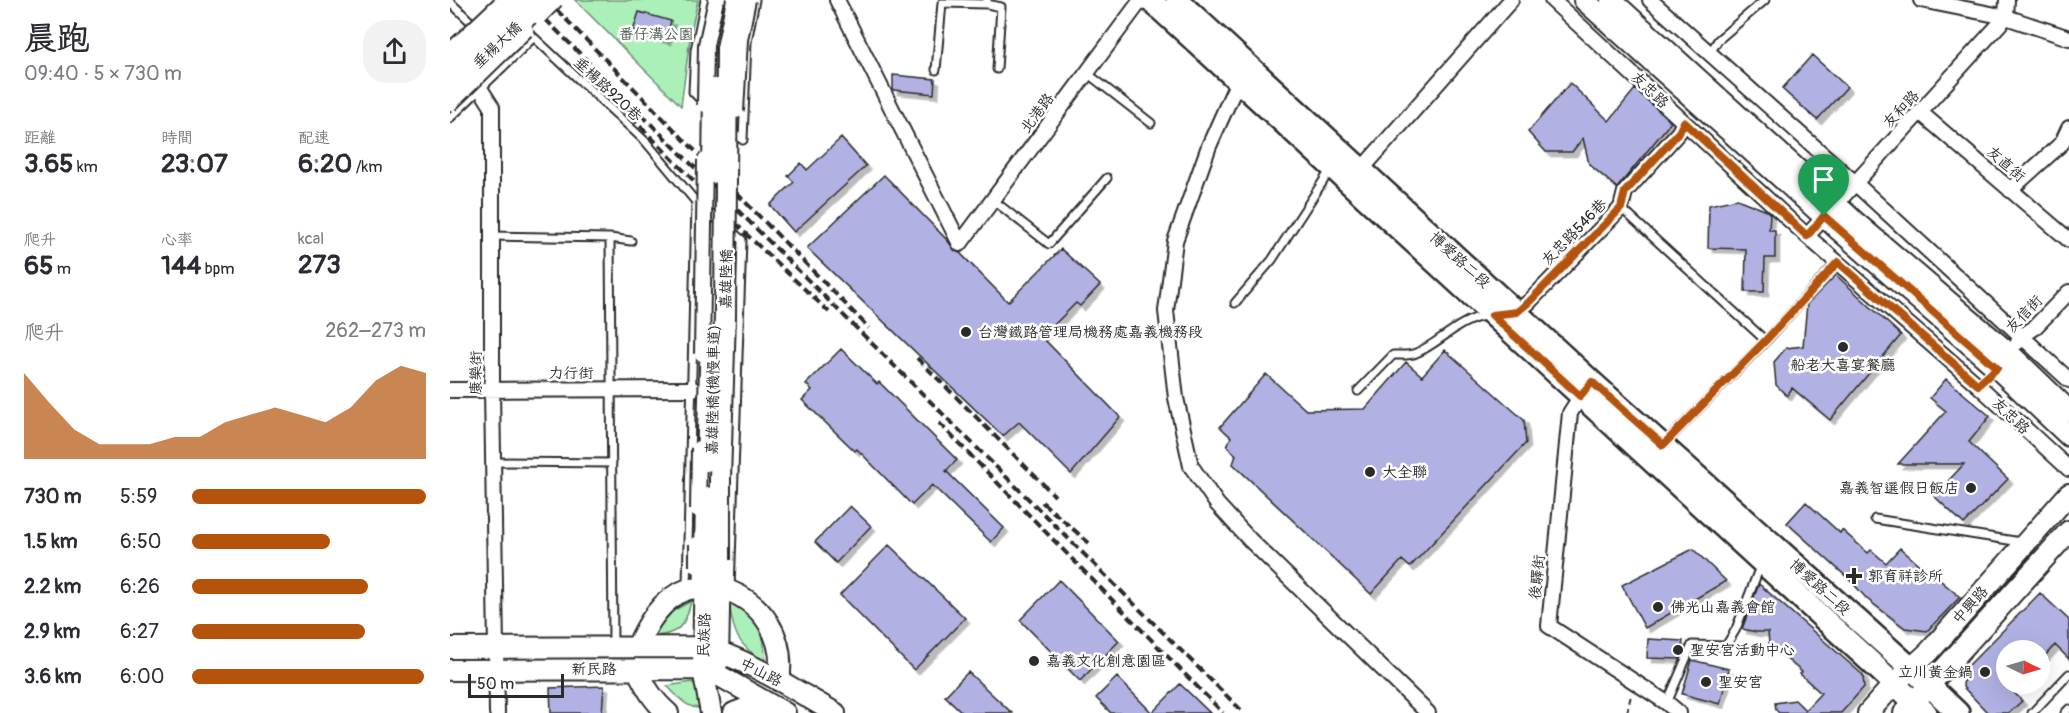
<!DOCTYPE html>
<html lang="zh-TW">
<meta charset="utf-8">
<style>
:root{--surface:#fff;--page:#f2f2f3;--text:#2b2b33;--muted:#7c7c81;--accent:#b45309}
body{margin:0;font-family:Pangolin,"LXGW WenKai TC",sans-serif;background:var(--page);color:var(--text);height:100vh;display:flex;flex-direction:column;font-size:22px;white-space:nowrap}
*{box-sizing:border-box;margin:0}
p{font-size:20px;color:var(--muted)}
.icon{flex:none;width:33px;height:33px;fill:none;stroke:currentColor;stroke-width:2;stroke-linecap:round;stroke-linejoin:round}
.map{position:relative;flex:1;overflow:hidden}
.side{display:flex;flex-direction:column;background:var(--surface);width:450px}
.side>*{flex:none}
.needle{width:39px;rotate:95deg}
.fabs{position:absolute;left:1546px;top:640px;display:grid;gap:12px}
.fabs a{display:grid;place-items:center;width:54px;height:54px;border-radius:50%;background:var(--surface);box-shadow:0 6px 24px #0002;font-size:30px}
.scale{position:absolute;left:18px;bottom:15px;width:96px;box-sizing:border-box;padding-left:6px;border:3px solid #2b2b2b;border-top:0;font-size:16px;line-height:21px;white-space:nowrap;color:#2b2b2b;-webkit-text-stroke:4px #fff;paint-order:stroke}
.pin{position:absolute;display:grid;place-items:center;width:51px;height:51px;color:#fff;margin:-62px -26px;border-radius:50% 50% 50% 0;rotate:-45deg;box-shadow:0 0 6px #0007}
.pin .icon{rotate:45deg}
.round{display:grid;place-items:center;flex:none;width:63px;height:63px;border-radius:24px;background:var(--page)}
.headline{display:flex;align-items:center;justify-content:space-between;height:102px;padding:0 24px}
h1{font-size:33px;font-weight:700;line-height:45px}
.stats{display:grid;grid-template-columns:repeat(3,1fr);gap:9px;height:102px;padding:6px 24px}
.stats div{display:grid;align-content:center}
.stats b{font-size:26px;font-weight:700}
.stats small{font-size:16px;font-weight:400}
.stats p{font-size:16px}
.chart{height:168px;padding:12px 24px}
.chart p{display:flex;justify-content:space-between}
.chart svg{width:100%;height:108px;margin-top:6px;fill:var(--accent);opacity:.7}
ul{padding:0 24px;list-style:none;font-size:20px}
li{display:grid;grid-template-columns:96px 72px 1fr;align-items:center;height:45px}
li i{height:15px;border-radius:8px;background:var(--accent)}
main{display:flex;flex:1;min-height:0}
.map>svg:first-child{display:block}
.green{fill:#abefb9;stroke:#6b8d72;stroke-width:1.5}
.building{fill:#b1b1e3;stroke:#2b2b2b;stroke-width:1.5;filter:url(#shadow)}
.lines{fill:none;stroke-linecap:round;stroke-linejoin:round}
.lane-casing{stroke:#2b2b2b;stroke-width:11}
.street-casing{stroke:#2b2b2b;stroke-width:18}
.secondary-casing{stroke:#2b2b2b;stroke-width:24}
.primary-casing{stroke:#2b2b2b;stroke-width:26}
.path{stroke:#2b2b2b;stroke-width:2;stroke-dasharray:6 4.5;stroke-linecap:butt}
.lane{stroke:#fff;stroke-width:7}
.street{stroke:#fff;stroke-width:14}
.secondary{stroke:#fff;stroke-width:20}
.primary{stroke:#fff;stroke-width:21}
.rail{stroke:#2b2b2b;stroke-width:4;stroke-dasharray:9 4.5;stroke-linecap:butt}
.street-bridge-casing{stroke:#2b2b2b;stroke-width:18;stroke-linecap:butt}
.secondary-bridge-casing{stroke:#2b2b2b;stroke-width:24;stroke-linecap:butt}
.street-bridge{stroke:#fff;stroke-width:14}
.secondary-bridge{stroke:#fff;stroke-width:20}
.route-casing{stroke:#fff;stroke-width:12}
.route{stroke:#b45309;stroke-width:8}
.poi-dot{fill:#2b2b2b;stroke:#fff;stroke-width:2}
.labels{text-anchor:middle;stroke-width:5;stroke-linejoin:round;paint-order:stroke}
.park-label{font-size:15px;fill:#4b5c4e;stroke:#fff}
.street-label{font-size:15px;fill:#2b2b2b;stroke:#fff}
.poi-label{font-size:15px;fill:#2b2b2b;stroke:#fff;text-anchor:start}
</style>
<main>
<section class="side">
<div class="headline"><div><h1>晨跑</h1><p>09:40 · 5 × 730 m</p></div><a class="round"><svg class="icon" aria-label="share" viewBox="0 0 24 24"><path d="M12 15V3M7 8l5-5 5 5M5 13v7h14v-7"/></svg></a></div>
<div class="stats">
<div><p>距離</p><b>3.65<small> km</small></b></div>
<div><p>時間</p><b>23:07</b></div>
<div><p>配速</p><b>6:20<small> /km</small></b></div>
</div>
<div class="stats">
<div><p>爬升</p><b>65<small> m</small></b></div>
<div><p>心率</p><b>144<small> bpm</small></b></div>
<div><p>kcal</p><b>273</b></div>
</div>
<div class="chart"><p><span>爬升</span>262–273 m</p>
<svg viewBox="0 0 160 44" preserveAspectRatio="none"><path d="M0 44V9L10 21L20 32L30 38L40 38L50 38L60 35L70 35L80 29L90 26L100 23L110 26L120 29L130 23L140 12L150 6L160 9V44z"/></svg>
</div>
<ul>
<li><b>730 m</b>5:59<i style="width:100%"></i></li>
<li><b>1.5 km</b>6:50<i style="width:59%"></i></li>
<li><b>2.2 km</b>6:26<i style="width:75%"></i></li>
<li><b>2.9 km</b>6:27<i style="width:74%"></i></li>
<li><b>3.6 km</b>6:00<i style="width:99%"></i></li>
</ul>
</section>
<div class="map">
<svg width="1619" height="713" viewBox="0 0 1619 713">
<defs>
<filter id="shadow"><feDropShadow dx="4.5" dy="4.5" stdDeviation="0" flood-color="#0004"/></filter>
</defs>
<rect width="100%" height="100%" fill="#fff"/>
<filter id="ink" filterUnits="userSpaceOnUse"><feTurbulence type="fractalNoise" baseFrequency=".0167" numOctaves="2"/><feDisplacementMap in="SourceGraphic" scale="12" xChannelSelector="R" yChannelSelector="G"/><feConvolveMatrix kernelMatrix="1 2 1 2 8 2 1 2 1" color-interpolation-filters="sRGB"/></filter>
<g filter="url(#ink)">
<path class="green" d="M125 0H248L241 31 231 106Z
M241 601C236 626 227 636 201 636L223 611Z
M279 602 297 607C311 629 315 636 315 662 287 645 283 633 279 602Z
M242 682 249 689 255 707C238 712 228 696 217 686Z"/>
<path class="building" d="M189 12 221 21 216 40 183 31Z
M1362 55 1397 87 1367 120 1332 89Z
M443 75 485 79 484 94 443 90Z
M1120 83 1159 121 1185 89 1221 122 1167 188 1139 164 1133 138 1122 152H1096L1078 132Z
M391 138 416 166 344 232 320 205 344 182 338 176 351 163 357 170Z
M434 175 498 241 505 251 510 253 558 302 611 249 650 285 630 306 626 303 592 337 670 417 621 474 569 422 553 436 357 248Z
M1287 199 1317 211 1320 214 1319 230H1325V258H1315L1314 292H1295L1296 249 1258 248 1259 205Z
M1386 275 1451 335 1380 420 1342 388 1337 396 1326 385 1324 362 1336 348 1353 346 1357 304Z
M391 349 427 384 429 382 507 460 496 471 554 528 541 542 482 485 462 505 407 449 405 451 352 400 362 390 356 384Z
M995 350 1074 420 1076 443 960 567 952 560 921 594 783 464 786 455 777 446 781 437 770 427 816 374 856 410 915 409 956 362 972 376Z
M1496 379 1540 416 1519 442 1558 479 1514 524 1484 496 1514 464H1448L1496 411 1480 398Z
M1356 502 1390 533 1392 530 1418 553 1421 550 1436 563 1450 548 1483 577 1485 576 1510 597 1477 631 1455 628 1417 599 1399 579 1337 523Z
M400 506 421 526 386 563 365 542Z
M439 545 515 618 464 670 390 595Z
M1243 549 1276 581 1195 628 1172 585Z
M609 580 669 641 630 681 570 620Z
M1309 584 1413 675 1414 687 1391 713H1329L1326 710 1325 703 1345 700 1355 710 1371 693 1350 674 1352 672 1319 644 1318 632H1306L1292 629Z
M1590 593 1619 620V659L1605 645 1590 661V651H1557V685L1572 701 1559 713H1538L1513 687 1514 670Z
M1198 639 1233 641 1230 659 1197 658Z
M1242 660 1279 669 1270 704 1232 694Z
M518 672 562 713H513L495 696Z
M667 677 702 713 730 684 760 713H661L646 698Z
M154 686 152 713H101L100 688Z"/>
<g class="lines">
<defs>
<path id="lane" d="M0 2 23 24
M537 4 551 7 547 69
M76 30 196 142 246 202 292 240 280 590
M1260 53 1268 40 1315 0
M486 70 492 3 537 4V0
M637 73 701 123
M254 103 243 92 245 50 255 0
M0 118 83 38
M281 130 293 140 297 42 305 0
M543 200 599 244 657 178
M1171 208 1316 341
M43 236 160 238 181 241
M160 238 163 645
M785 303 822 260 881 169
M908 391 943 355C950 355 960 356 966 353 990 343 1009 319 1036 316
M1215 443 1316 341 1387 262
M43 462 162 463
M1425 519 1571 542
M237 586 246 202
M1217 703 1242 645 1276 646 1286 629 1311 564
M1582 713 1619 674
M1615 713 1619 709"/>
<path id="street" d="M387 0 510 244 691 0
M1102 0 1357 236 1528 385 1619 469
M1200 0 1405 183 1619 380
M1471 0 1556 17 1619 38
M19 71 42 107V390L47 713
M788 81 759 146 725 241 716 311 726 398 741 466 767 504 800 540 978 713
M1471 113 1619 240
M911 170 1061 0
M1560 190 1612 143 1619 128
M1357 236 1556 17 1557 0
M1061 313 1067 312 1079 302 1171 208 1175 192 1229 132 1234 122
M1568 342 1571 337 1584 328 1619 292
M0 390 243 389
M1134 391 1120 413 1099 626 1217 703 1229 713"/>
<path id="secondary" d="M1134 0 1389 230 1547 368 1619 436
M1161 0 1404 221 1561 355 1619 411
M255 557 253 669 261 713
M270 588C313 600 336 638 329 681
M187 647C197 624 211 599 236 590 242 588 250 588 256 588
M0 648 252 647C295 657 346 691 385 713
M268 662 270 560
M187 669C195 686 203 701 218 713
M0 670 253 669 268 675 335 713
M284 713 302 706 322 707
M1418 713 1444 684 1479 652 1619 494
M1454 713 1619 531"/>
<path id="primary" d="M700 0 1476 713
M727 0 1142 382 1462 669 1508 713"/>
</defs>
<use href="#lane" class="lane-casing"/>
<use href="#street" class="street-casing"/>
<use href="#secondary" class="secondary-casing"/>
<use href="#primary" class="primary-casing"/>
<path class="path" d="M1177 713 1181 695"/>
<use href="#lane" class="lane"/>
<use href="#street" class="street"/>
<use href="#secondary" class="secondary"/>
<use href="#primary" class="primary"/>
<path class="rail" d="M64 0 81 16
M76 0 794 713
M97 0 419 328
M143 78 295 233 379 312
M467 358 605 496
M489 423 773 713
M592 502 639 543"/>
<defs>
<path id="street-bridge" d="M89 17 106 0
M0 51 54 0
M0 104 76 30
M255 105 256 45 266 0
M286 111 290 40 298 0
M252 354 255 160
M248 510 249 448
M247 566V544"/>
<path id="secondary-bridge" d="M0 70 74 0
M0 89 94 0
M263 173 264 89
M257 461 261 338
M255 557 256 497
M270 560V479L275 316 277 48 287 0"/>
</defs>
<use href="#street-bridge" class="street-bridge-casing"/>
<use href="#secondary-bridge" class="secondary-bridge-casing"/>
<use href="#street-bridge" class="street-bridge"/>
<use href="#secondary-bridge" class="secondary-bridge"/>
</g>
</g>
<g class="lines" filter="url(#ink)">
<defs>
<path id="route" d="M1234 122 1357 236 1374 216 1547 368 1528 385 1388 262 1316 340 1213 445 1142 382 1130 396 1042 315 1067 312 1079 302 1171 208 1175 192 1229 132Z"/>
</defs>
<use href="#route" class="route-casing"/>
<use href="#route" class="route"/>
</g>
<g class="poi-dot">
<circle cx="516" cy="332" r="6"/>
<circle cx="1393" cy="347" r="6"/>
<circle cx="920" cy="472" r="6"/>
<circle cx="1521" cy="488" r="6"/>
<path d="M1401 567h6v6h6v6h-6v6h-6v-6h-6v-6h6z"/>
<circle cx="1208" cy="607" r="6"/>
<circle cx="1228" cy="650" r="6"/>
<circle cx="584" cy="661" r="6"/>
<circle cx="1535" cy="672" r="6"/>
<circle cx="1256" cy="682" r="6"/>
</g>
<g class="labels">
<g class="park-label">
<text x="206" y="39">番仔溝公園</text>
</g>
<g class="street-label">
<text transform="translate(47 45) rotate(-43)" y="5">垂楊大橋</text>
<text transform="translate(158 89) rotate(43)" y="5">垂楊路920巷</text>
<text transform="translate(1200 90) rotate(43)" y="5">友忠路</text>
<text transform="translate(1451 109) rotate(-47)" y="5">友和路</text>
<text transform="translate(587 113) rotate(-53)" y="5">北港路</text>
<text transform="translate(1556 164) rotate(41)" y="5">友直街</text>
<text transform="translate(1124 232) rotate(-46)" y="5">友忠路546巷</text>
<text transform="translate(1010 260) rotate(42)" y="5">博愛路二段</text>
<text transform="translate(276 279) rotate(-89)" y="5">嘉雄陸橋</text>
<text transform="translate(1574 314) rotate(-46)" y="5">友信街</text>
<text transform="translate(26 373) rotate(-90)" y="5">康樂街</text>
<text x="121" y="378">力行街</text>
<text transform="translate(263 390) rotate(-89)" y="5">嘉雄陸橋(機慢車道)</text>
<text transform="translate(1561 416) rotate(43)" y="5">友忠路</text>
<text transform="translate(1087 577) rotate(-84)" y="5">後驛街</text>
<text transform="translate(1370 587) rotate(42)" y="5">博愛路二段</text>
<text transform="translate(1520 605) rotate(-48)" y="5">中興路</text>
<text transform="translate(254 635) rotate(-88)" y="5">民族路</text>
<text x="144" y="674">新民路</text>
<text transform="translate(311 672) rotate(27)" y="5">中山路</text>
</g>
<g class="poi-label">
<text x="528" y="337">台灣鐵路管理局機務處嘉義機務段</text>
<text x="1393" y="370" text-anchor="middle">船老大喜宴餐廳</text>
<text x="932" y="477">大全聯</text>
<text x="1509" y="493" text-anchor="end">嘉義智選假日飯店</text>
<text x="1418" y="581">郭育祥診所</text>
<text x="1220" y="612">佛光山嘉義會館</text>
<text x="1240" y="655">聖安宮活動中心</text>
<text x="596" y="666">嘉義文化創意園區</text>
<text x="1523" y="677" text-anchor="end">立川黃金鍋</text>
<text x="1268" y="687">聖安宮</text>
</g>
</g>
</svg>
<div class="fabs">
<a><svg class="needle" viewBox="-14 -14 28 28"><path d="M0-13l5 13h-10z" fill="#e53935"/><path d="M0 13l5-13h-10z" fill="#7c7c81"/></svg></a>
</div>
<div class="scale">50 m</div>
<div class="pin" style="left:1374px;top:216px;background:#1e9e55"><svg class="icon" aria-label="arrive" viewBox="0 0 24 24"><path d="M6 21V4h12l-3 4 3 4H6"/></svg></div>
</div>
</main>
